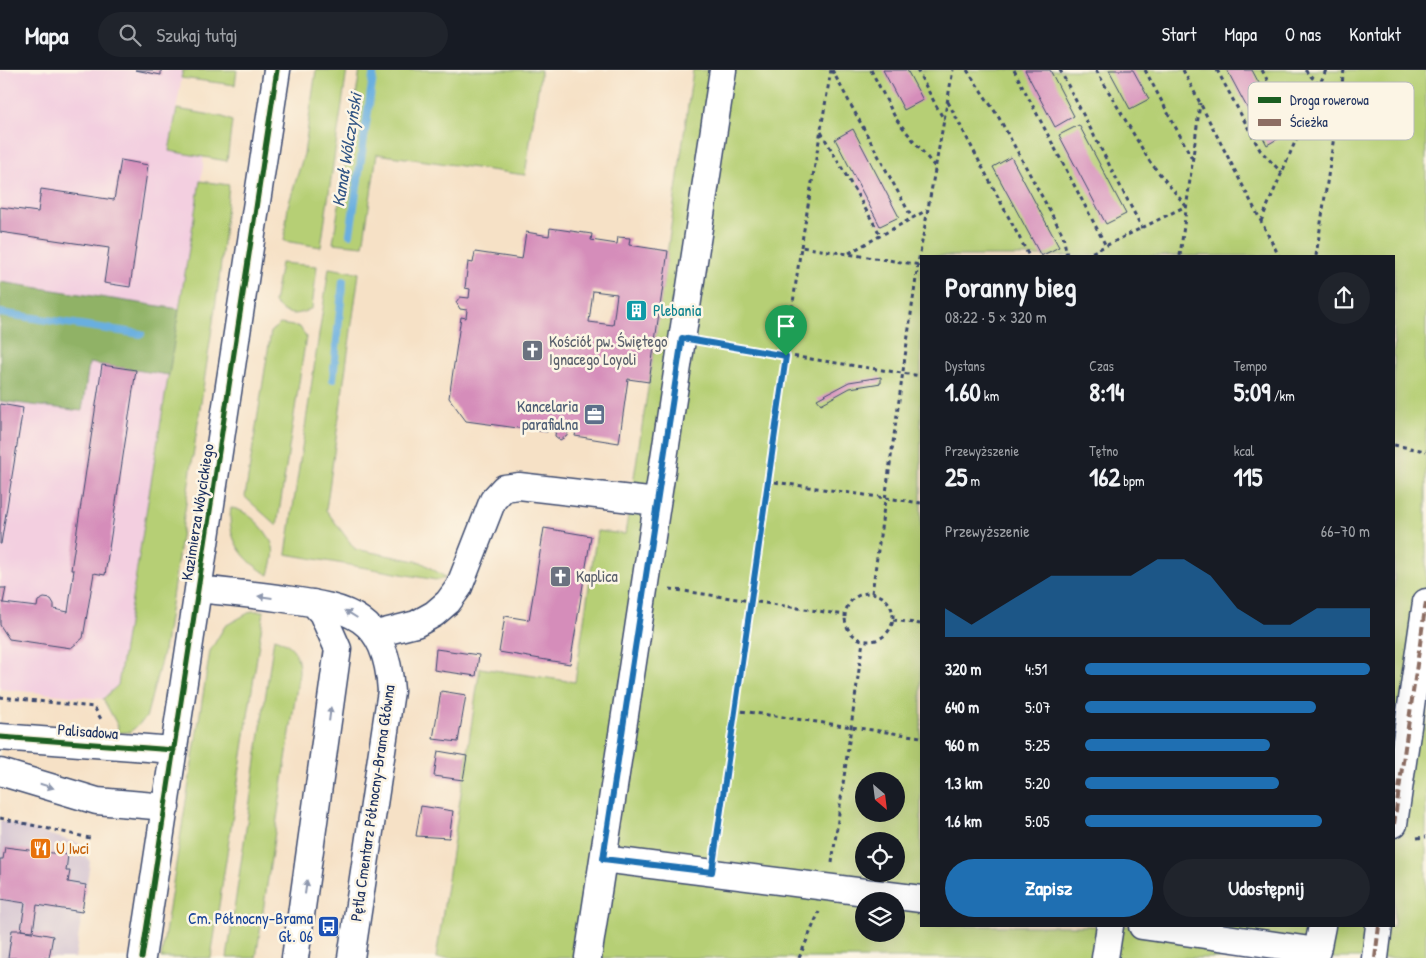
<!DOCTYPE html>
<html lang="pl">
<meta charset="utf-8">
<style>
:root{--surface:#171b24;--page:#20242c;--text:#f1f3f6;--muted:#9ea1a6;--line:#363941;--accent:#1f6fb2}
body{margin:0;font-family:"Patrick Hand",sans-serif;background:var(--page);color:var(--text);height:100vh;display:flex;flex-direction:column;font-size:19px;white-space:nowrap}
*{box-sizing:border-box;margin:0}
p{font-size:16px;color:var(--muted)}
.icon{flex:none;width:28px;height:28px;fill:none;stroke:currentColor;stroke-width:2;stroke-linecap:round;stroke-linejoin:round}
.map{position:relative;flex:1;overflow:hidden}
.sheet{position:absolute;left:920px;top:185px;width:475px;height:672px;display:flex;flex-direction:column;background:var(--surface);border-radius:0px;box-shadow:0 5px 20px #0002}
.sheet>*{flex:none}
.needle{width:32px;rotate:152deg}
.controls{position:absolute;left:855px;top:702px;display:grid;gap:10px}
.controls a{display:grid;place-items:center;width:50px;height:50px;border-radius:50%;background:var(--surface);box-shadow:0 5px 20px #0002;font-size:25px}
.pin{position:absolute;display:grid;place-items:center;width:42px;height:42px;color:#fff;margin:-51px -21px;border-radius:50% 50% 50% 0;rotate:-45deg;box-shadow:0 0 5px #0007}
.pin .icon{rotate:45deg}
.round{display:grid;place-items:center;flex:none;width:52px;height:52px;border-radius:26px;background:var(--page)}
.head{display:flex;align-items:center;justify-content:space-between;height:85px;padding:0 25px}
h1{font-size:28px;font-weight:700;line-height:38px}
.figures{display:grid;grid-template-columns:repeat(3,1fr);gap:8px;height:85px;padding:5px 25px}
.figures div{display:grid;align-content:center}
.figures b{font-size:25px;font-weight:700}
.figures small{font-size:14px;font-weight:400}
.figures p{font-size:14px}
.chart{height:140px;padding:10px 25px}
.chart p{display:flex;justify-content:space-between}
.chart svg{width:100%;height:90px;margin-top:5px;fill:var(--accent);opacity:.7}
.action{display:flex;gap:10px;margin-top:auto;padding:10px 25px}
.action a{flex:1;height:58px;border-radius:30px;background:var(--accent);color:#fff;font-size:20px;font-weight:700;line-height:58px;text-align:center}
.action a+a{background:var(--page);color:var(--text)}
ul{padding:0 25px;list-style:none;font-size:16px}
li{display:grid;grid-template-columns:80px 60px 1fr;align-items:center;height:38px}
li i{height:12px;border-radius:6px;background:var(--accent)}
header{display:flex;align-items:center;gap:30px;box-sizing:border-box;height:70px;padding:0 25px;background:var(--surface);border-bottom:1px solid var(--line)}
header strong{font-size:24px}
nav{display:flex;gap:28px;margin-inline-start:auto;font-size:18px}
.search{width:350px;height:45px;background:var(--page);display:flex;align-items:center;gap:12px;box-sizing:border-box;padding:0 18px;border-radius:28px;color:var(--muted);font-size:19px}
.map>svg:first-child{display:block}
.built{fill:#f3cfe0}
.industrial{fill:#cfbdcf}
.green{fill:#b6cf74;stroke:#687f69;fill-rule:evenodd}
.forest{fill:#90b266;stroke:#567062}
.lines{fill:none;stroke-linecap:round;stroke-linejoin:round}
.stream{stroke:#69afdf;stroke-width:8}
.building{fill:#d58dba;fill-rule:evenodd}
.minor-casing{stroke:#3c4a6e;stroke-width:29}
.path{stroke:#3c4a6e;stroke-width:3;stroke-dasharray:4 4;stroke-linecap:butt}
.minor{stroke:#fff;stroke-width:26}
.quiet{stroke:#8d6e63;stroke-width:4;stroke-dasharray:8 4;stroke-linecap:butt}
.cycleway-casing{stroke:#fcf5e5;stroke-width:8}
.cycleway{stroke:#1b5e20;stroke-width:5}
.oneway{fill:#8d97ae}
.route-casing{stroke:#fff;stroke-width:10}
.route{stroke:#1f6fb2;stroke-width:6}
.labels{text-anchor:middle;stroke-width:5;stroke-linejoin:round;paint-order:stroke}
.culture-label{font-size:16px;fill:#0d838f;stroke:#fcf5e5;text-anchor:start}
.worship-label{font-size:16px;fill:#5b616d;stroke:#fcf5e5;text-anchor:start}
.service-label{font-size:16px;fill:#4e5e75;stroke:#fcf5e5;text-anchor:end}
.street-label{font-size:16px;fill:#1b2f5e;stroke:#fcf5e5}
.food-label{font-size:16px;fill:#c56008;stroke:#fcf5e5;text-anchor:start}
.transit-label{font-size:16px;fill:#164399;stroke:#fcf5e5;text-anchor:end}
.water-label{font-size:18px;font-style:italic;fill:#325585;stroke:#fcf5e5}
.key{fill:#fcf5e5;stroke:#b8babc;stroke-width:1}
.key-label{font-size:14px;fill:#1b2f5e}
</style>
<header>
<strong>Mapa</strong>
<div class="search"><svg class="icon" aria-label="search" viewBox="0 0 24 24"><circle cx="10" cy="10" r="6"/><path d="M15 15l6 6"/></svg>Szukaj tutaj</div>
<nav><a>Start</a><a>Mapa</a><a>O nas</a><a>Kontakt</a></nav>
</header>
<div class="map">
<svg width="1426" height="888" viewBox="0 0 1426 888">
<rect width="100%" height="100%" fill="#fcf5e5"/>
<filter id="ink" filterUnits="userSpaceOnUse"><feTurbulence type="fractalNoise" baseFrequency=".02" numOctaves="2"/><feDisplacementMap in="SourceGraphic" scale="10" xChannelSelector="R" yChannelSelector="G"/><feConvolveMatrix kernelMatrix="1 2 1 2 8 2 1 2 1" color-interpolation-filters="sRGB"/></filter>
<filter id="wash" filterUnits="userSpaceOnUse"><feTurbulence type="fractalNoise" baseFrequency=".0096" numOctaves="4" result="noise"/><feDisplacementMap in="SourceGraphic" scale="20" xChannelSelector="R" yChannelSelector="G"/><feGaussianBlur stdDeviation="1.12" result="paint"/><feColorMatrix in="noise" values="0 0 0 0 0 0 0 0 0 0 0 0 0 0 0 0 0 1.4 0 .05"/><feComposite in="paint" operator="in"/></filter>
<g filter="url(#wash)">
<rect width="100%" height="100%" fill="#f6e1c6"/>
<path class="built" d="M0 0H183L169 81 203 86V97L179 239 0 212Z
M89 293 169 305 118 615 103 629 0 619V331L82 341Z"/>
<path class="industrial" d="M0 750 78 773 90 792 75 888H0Z"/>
<path class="green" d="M183 0H237L235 15 181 8Z
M316 0H347L321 177 284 171 288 136 304 84Z
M360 0H541L525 105 377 84 363 176 333 173Z
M693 0H1426V888H436L480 598 575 612 597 461 625 464 649 312ZM921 186H1394V856H921ZM864 711H896V744H864ZM864 771H896V804H864ZM864 831H896V864H864Z
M177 39 223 47 232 51 227 91 169 81Z
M200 111 229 115 219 211 165 575 146 648 130 662 117 663 118 656 103 629 118 615Z
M281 193 317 196 312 238C296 247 286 246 274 233Z
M329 198 359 203 326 440 355 479 421 492 447 508 436 510 286 484Z
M280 254 300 257 306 267 277 456 245 427 271 261Z
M231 438C247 439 269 461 273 477 275 485 271 497 269 505 243 491 226 469 231 438Z
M252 541H264L211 888H161L210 581 225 556Z
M274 568C293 574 299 583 299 603L256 888H227Z"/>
<path class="forest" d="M0 212 179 239 169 305 89 293 82 341 0 331Z"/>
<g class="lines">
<path class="stream" d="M350 164 374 0
M0 243 141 264
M333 309 343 211"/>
</g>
<g id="blocks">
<path class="building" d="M135 0H161V5Z
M883 0H907L923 30 904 40Z
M1025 0H1050L1074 46 1055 57Z
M1109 0H1133L1149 29 1130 39Z
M1227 0H1252L1286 64 1267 75Z
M1079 55 1126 144 1106 154 1059 65Z
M853 59 899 147 880 156 835 69Z
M1011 87 1059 177 1041 186 993 97Z
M121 90 148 95 130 217 104 213 109 178 0 162V137L38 142 41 119 114 130Z
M550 158 592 164 591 170 617 174 618 167 630 168 629 175 668 181 649 312 628 309 619 373 575 366 576 361 568 360 567 366 560 370 555 366 556 358 548 357 547 362 466 351 449 328 461 247 466 248 467 240 460 239 456 232 460 227 469 228 470 219 465 218 468 192 473 193 475 182 522 189 526 162 549 166ZM593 221 617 224 613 255 589 252Z
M102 295 136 300 105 505 94 503 83 568 71 578 9 569 0 555V518H6L3 533 37 537 38 531 44 528 51 529 54 534V539L68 542 74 500H71Z
M881 307V313L850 318 821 334 817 329 849 312Z
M0 334 23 338 1 474H0Z
M544 458 591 466 570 594 499 582 505 546 529 550Z
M436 579 479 585 476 606 434 600Z
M441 621 466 625 458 672 433 669Z
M438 681 467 686 463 710 434 706Z
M421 736 453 741 449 768 416 766Z
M5 777 68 785 66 801H70L68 812 86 815 82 842 37 835 33 861 21 860 25 833 0 829V789H3Z
M12 860H21L53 866 49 888H8Z"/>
</g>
</g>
<g filter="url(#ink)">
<use href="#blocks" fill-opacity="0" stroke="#3c4a6e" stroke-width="1"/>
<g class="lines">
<defs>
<path id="minor" d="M198 519C227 522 256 525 285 529 351 538 386 546 391 621L351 888
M376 564 416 554 434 544 448 532 459 517 493 430 504 418 519 416 657 432
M0 667 174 680
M0 702 97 731 166 737
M1394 754 1426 532
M603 789 921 829
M1142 856 1317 881 1322 856
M142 888 277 0
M295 888 338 579 322 543 313 533
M588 888 723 0
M1105 888 1110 856
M1375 888 1379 856"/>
</defs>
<use href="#minor" class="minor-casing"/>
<path class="path" d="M832 0 912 148
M871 0 896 49 935 97
M917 0 944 50
M967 0 998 46 1063 165 1067 186
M1014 0 1106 176
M1060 0 1142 158
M1145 0 1192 88
M1183 0 1279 186
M1217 0 1260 80 1282 103
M1262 0 1297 67
M1305 0 1320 16
M948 32 1029 186
M821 62 881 166
M1261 151 1326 0
M801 177 831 0
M849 183 927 140
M1085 186 1186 136 1150 92 1096 0
M1180 186 1200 33
M1316 186 1344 0
M707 273 921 306
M1394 375 1426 381
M767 411 921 433
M670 519 845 545
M845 547a24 24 0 1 1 48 0a24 24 0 1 1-48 0Z
M872 523 918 194 953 0
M893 550 921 554
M0 627 94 637 101 649
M734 640 921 667
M0 748 90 768
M1417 768 1426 767
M715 777 801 177 921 195
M832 793 863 571
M799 888 819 842"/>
<use href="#minor" class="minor"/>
<path class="quiet" d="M1394 754 1426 532
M1375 888 1379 856"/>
<defs>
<path id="cycleway" d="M0 667 174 680
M142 888 277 0"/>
</defs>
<use href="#cycleway" class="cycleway-casing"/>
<use href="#cycleway" class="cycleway"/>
</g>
<defs><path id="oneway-solid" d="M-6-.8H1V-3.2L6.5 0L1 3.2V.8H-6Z" transform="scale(1.25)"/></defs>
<g class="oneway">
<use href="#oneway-solid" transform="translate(265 527) rotate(-173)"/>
<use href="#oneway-solid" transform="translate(351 544) rotate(-148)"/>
<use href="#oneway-solid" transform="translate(330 644) rotate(-83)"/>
<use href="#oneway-solid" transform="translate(47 716) rotate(17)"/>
<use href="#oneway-solid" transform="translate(306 817) rotate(-82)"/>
</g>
</g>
<g class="lines" filter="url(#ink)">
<defs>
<path id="route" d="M682 268 786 286 712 802 603 789Z"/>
</defs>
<use href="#route" class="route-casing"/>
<use href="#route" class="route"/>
</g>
<defs>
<symbol id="building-square" viewBox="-11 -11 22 22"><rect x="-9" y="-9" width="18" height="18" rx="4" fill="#0f9aa8" stroke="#fcf5e5"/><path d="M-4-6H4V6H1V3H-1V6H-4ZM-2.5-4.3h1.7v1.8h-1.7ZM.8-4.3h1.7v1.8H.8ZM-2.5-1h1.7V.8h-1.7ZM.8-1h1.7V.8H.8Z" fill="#fff"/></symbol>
<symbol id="church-square" viewBox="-11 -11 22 22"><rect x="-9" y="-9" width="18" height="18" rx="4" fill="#6b7280" stroke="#fcf5e5"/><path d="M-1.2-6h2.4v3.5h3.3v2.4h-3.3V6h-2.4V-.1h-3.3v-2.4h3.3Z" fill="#fff"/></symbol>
<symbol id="office-square" viewBox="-11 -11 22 22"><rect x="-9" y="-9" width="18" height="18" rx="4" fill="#5c6f8a" stroke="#fcf5e5"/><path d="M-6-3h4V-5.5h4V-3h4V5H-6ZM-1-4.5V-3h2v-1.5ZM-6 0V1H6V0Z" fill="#fff"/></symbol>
<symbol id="restaurant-square" viewBox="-11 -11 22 22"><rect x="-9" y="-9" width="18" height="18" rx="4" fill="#e8710a" stroke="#fcf5e5"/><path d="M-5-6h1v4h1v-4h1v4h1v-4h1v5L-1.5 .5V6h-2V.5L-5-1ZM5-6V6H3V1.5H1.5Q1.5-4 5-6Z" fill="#fff"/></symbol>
<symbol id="bus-square" viewBox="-11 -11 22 22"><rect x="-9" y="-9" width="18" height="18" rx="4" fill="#1a4fb4" stroke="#fcf5e5"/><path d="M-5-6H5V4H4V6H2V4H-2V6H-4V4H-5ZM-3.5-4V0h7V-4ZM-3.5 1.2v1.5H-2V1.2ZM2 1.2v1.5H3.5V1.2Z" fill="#fff"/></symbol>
</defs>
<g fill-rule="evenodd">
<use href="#building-square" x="624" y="228" width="25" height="25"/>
<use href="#church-square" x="520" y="268" width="25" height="25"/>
<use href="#office-square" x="582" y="332" width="25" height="25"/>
<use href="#church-square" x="548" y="494" width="25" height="25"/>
<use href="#restaurant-square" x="28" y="766" width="25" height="25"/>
<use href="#bus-square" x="316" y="844" width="25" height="25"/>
</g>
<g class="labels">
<g class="culture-label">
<text x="653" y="246">Plebania</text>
</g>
<g class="worship-label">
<text x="549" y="277">Kościół pw. Świętego<tspan x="549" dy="18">Ignacego Loyoli</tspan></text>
<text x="576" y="512">Kaplica</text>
</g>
<g class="service-label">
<text x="578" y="342">Kancelaria<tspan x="578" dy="18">parafialna</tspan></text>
</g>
<g class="street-label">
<text transform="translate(197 442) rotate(-81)" y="6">Kazimierza Wóycickiego</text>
<text transform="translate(88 661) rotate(4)" y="6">Palisadowa</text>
<text transform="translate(372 733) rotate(-82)" y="6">Pętla Cmentarz Północny-Brama Główna</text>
</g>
<g class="food-label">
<text x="56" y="784">U Iwci</text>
</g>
<g class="transit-label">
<text x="313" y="854">Cm. Północny-Brama<tspan x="313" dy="18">Gł. 06</tspan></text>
</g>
<g class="water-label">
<text transform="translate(347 80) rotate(-81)" y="6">Kanał Wólczyński</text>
</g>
</g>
<rect x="1248" y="12" width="166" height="58" rx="8" class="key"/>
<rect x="1258" y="27" width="23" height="6" fill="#1b5e20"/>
<rect x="1258" y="49" width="23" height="7" fill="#8d6e63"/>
<g class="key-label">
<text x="1290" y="35">Droga rowerowa</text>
<text x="1290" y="57">Ścieżka</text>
</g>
</svg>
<div class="controls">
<a><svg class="needle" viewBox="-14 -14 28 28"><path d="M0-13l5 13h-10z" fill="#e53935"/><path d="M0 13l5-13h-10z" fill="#9ea1a6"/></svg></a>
<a><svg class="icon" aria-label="locate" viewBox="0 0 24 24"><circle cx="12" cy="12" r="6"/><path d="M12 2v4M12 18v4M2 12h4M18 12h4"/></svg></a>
<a><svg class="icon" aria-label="layers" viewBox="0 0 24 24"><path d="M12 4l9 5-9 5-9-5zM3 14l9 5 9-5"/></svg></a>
</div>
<div class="pin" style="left:786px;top:286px;background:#1e9e55"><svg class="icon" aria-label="arrive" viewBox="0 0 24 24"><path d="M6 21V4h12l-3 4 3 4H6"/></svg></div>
<section class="sheet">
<div class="head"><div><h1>Poranny bieg</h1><p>08:22 · 5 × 320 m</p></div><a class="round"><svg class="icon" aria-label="share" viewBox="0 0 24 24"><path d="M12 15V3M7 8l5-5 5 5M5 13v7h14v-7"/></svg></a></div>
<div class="figures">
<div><p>Dystans</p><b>1.60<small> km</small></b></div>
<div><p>Czas</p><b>8:14</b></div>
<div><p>Tempo</p><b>5:09<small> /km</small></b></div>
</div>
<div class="figures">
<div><p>Przewyższenie</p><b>25<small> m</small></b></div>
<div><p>Tętno</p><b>162<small> bpm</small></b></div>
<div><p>kcal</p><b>115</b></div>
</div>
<div class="chart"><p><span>Przewyższenie</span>66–70 m</p>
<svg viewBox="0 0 160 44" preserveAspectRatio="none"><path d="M0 44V30L10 38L20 30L30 22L40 14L50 14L60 14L70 14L80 6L90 6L100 14L110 30L120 38L130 38L140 30L150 30L160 30V44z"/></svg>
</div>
<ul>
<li><b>320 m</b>4:51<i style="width:100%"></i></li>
<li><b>640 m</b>5:07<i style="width:81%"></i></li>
<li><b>960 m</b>5:25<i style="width:65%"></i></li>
<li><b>1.3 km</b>5:20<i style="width:68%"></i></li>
<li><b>1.6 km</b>5:05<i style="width:83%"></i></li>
</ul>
<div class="action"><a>Zapisz</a><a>Udostępnij</a></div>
</section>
</div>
